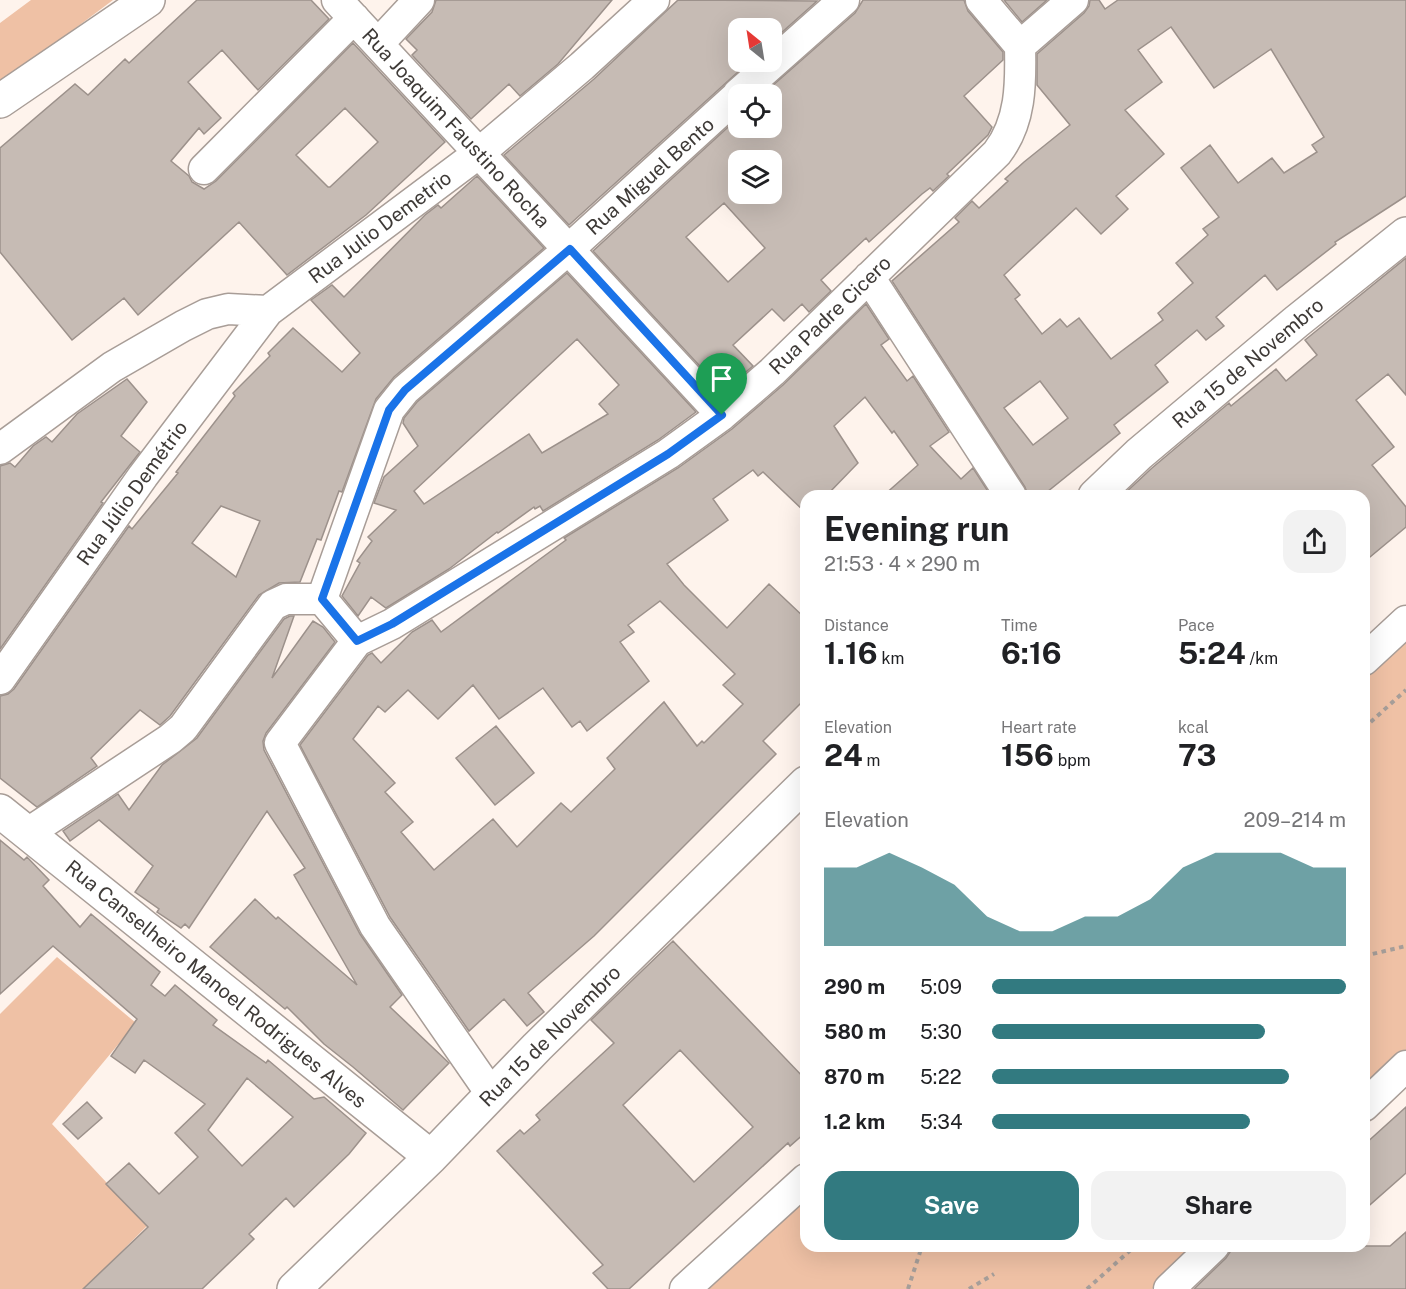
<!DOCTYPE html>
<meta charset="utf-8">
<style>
:root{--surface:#fff;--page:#f2f2f2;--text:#202124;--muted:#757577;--accent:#327a80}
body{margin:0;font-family:"Public Sans",sans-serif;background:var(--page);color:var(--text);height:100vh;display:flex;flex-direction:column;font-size:22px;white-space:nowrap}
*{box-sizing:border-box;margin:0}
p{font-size:20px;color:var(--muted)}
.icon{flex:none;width:33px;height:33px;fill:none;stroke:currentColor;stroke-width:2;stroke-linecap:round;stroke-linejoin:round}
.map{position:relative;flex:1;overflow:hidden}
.sheet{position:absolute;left:800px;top:490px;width:570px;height:762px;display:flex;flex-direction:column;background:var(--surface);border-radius:18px;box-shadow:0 6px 24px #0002}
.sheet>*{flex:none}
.needle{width:39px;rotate:330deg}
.controls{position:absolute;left:728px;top:18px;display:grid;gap:12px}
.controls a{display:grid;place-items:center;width:54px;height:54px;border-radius:12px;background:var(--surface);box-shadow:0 6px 24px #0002;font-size:30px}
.pin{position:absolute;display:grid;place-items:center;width:51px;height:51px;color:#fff;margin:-62px -26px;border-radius:50% 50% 50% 0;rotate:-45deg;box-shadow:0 0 6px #0007}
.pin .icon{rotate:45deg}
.round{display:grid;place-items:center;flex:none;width:63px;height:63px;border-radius:18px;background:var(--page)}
.head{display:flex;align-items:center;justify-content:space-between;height:102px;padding:0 24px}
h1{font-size:33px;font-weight:700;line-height:45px}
.figures{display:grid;grid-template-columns:repeat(3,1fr);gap:9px;height:102px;padding:6px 24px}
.figures div{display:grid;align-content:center}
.figures b{font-size:30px;font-weight:700}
.figures small{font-size:16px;font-weight:400}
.figures p{font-size:16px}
.chart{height:168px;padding:12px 24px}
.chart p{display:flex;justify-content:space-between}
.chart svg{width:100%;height:108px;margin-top:6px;fill:var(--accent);opacity:.7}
.cta{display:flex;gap:12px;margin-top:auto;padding:12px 24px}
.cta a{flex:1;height:69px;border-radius:18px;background:var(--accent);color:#fff;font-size:24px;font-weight:700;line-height:69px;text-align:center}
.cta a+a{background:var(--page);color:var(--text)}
ul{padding:0 24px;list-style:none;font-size:20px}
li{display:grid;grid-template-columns:96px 72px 1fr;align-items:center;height:45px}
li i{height:15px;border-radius:8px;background:var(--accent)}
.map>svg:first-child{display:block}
.green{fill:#efc1a5}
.building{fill:#c6bbb4;stroke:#9c918b;stroke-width:1.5;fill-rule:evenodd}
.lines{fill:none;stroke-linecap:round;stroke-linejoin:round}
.minor-casing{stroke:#a89d97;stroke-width:33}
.secondary-casing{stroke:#a89d97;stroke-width:36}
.path{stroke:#a69e99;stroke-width:4;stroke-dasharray:4.5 4.5;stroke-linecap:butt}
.minor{stroke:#fff;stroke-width:30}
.secondary{stroke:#fff;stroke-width:33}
.route-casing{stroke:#fff;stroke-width:12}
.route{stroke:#1a73e8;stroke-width:8}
.labels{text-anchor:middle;stroke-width:6;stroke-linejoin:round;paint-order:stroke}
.street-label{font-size:20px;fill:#3e3a37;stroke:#fff}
</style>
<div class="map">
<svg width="1406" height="1289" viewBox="0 0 1406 1289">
<rect width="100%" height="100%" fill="#fef3ec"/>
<path class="green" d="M31 0H113L57 42 0 81V23Z
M1406 636V1053L1364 1091V677Z
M57 957 136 1023 52 1124 147 1226 84 1289H0V1014Z
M805 1199 806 1246 1196 1247 1152 1289H707Z"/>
<path class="building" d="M197 0H311L329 19 258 90 222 50 188 82 221 118 204 134 199 128 171 161 189 176 192 182 204 189 216 181 353 43 445 142 366 215 287 275 239 222 138 315 124 298 72 340 0 252V148L75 84 88 95 125 59 129 63ZM345 108 378 142 330 187H328L296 155Z
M436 0H612L558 64 520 96 509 84 471 119 412 55 417 50 406 39 432 12Z
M678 0 817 1 771 42V28H738V62H749L569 225 504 155 594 79Z
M863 0H964L968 11 1003 52V60L964 96 992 127 988 135 947 174 949 176 933 191 930 188 922 194 869 242 866 238 821 280 831 291 809 312 802 304 784 321 772 309 733 345 753 366 723 391 593 251 738 118V128H771V94H763L855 13ZM738 160H771V194H738ZM724 203 765 248 728 282 686 237Z
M1004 0H1047L1022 22Z
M1090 0H1099L1105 9 1118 0H1406V196L1335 242 1336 244 1277 290 1265 275 1216 317 1224 326 1206 340 1197 330 1155 365 1168 382 1114 425 1120 433 1042 496H1028L1025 487 892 281 959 222 955 218 972 201 979 208 1008 181 1005 179 1024 162 1070 125 1037 85V54L1084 13 1089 6ZM1171 27 1214 88 1271 49 1324 137 1312 145 1317 152 1284 173 1272 158 1238 183 1210 145 1181 168 1219 217 1203 229 1208 235 1176 263 1193 283 1158 313 1163 320 1111 359 1079 318 1067 327 1060 319 1042 334 1015 299 1020 295 1004 275 1076 208 1101 234 1128 209 1116 196 1164 154 1125 110 1162 82 1138 50ZM1040 381 1068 418 1033 445 1004 408Z
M477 176 544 248 394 377 376 399 342 492 339 491 321 540 317 539 300 582 279 583 259 595 170 716 160 725 140 710 91 758 97 766 37 807 0 778V696L8 694 14 689 129 526 132 529 178 473 176 472 235 396 233 393 270 356 268 353 293 328 342 372 360 353 311 300 332 285 344 297 425 215 438 205 441 208ZM221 506 260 521 236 577 192 543Z
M1406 258V395L1388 374 1356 400 1394 447 1372 465 1406 507V527L1364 562V496H1122L1152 468 1229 403 1231 406 1276 369 1286 381 1317 355 1305 340Z
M567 273 696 412 658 440 543 511 540 506 535 509 534 507 498 533 497 532 449 569 386 608 371 597 358 616 342 596 360 563 357 561 372 541 368 537 396 510 374 503 384 477 418 446 403 423 404 418 417 402ZM577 339 619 385 599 404 608 414 542 453 529 434 424 504 414 491Z
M866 304 889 339 881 345 907 381 913 376 949 432 930 446 961 479 973 468 991 496H883L918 465 894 431 892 433 865 397 834 426 858 463 826 496H806V513L763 472 758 476 753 470 713 499 728 520 667 564 684 585 727 628 769 584 806 619V698L763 741 776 754 594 936 528 993 544 1012 527 1026 504 999 469 1031 390 917 300 745 368 655 372 653 381 663 412 632 432 620 441 632 566 540 564 538 678 468 732 429 783 385ZM660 601 735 674 723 685 743 704 704 743 702 741 697 746 664 702 607 758 615 769 571 812 561 803 517 847 493 819 434 870 401 832 413 822 385 792 395 783 353 739 378 706 385 712 408 690 438 719 473 685 499 719 543 688 572 727 580 721 587 731 649 681 620 642 634 632 628 625Z
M127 379 147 402 121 436 140 452 101 502 103 503 0 649V466L10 463 15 467 33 446 46 437 52 442 77 414Z
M290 616H294L272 678 313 621 323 627 335 642 266 733 263 741 264 750 360 934 402 995 390 1007 449 1063 403 1110 353 1067 324 1044 287 1007 285 1009 210 947 255 899 276 919 278 917 357 985 294 875 305 868 267 811 189 928 185 924 181 928 157 912 159 909 135 892 153 866 99 820 70 841 63 831 118 794 129 810 162 765 197 738 284 619Z
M496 726 534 773 495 805 456 758Z
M0 840 24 860 27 857 49 880 43 886 80 927 91 914 160 972 151 985 165 996 175 985 217 1020 213 1025 266 1063 268 1060 314 1099 324 1097 366 1133 349 1154 294 1207 286 1198 249 1234 254 1239 202 1289H83L148 1227 106 1184 129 1163 159 1194 198 1157 175 1133 205 1104 144 1060 135 1073 111 1056 137 1019 53 946 0 994ZM247 1078 293 1117 242 1166 208 1130Z
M673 941 806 1080V1132L790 1146 788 1143 629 1289H608L593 1273 603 1265 497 1151 520 1130 524 1134 540 1120 536 1115 614 1043 591 1020ZM680 1050 753 1127 694 1182 623 1105Z
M87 1102 102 1118 78 1139 63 1124Z
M1406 1107V1173L1364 1210V1145Z
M1406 1232V1289H1194L1226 1258 1234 1246H1390Z"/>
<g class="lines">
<defs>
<path id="minor" d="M337 0 722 415
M981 0 1020 46
M378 44 419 0
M738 94 844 0
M204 169 354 18
M869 277 1011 496
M0 449 112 367 183 326 207 314 228 309 268 311
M322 599 357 641 392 624 668 454 722 415 772 372 997 153C1021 122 1021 84 1020 46L1073 0
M322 599 389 410 405 390 569 249 738 95
M357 641 280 743 375 926 492 1095
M1364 660 1406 621
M0 679 143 476 268 311 479 153 582 66 654 0
M28 833 170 739 183 728 273 605 286 599H322
M1364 1106 1406 1066
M685 1289 806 1179
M1169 1289 1214 1246"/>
<path id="secondary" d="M0 101 148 0
M1095 496 1139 454 1296 322 1406 234
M0 811 431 1157
M294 1289 431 1157 537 1047 806 783"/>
</defs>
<use href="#minor" class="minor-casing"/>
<use href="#secondary" class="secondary-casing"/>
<path class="path" d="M1364 728 1406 690
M1364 956 1406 946
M908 1289 922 1246
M969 1289 994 1274
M1087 1289 1135 1246"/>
<use href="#minor" class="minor"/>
<use href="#secondary" class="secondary"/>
</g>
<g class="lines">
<defs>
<path id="route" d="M570 249 722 415 668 454 392 624 357 641 322 599 389 410 405 390Z"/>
</defs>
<use href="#route" class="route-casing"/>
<use href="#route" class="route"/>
</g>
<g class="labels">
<g class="street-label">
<text transform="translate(456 128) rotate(47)" y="7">Rua Joaquim Faustino Rocha</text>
<text transform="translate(650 176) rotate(-42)" y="7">Rua Miguel Bento</text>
<text transform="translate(380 227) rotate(-37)" y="7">Rua Julio Demetrio</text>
<text transform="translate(830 315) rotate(-44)" y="7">Rua Padre Cicero</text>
<text transform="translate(1248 363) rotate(-40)" y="7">Rua 15 de Novembro</text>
<text transform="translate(132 493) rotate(-54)" y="7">Rua Júlio Demétrio</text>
<text transform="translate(216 984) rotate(39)" y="7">Rua Canselheiro Manoel Rodrigues Alves</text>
<text transform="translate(550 1036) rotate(-45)" y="7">Rua 15 de Novembro</text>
</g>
</g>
</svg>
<div class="controls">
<a><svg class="needle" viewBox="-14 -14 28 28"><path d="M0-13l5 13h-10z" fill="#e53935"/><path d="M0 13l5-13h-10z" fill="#757577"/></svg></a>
<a><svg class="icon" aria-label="locate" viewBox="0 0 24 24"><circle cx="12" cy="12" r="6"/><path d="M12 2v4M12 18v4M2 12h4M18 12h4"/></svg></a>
<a><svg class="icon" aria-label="layers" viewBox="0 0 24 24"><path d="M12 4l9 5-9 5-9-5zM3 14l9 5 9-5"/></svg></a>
</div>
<div class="pin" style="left:722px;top:415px;background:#1e9e55"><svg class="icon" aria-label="arrive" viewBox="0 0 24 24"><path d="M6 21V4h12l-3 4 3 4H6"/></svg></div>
<section class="sheet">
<div class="head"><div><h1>Evening run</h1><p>21:53 · 4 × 290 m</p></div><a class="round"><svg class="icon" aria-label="share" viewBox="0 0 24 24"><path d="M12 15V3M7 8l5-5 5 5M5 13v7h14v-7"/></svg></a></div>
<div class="figures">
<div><p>Distance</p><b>1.16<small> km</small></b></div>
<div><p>Time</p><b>6:16</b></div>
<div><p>Pace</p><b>5:24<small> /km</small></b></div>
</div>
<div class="figures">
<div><p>Elevation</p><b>24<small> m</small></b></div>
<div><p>Heart rate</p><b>156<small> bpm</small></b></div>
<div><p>kcal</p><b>73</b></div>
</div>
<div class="chart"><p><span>Elevation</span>209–214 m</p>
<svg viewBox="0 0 160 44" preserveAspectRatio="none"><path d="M0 44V12L10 12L20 6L30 12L40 19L50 32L60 38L70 38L80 32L90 32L100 25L110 12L120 6L130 6L140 6L150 12L160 12V44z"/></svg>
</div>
<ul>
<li><b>290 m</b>5:09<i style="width:100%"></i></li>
<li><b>580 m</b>5:30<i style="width:77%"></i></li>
<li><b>870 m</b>5:22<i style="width:84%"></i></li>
<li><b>1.2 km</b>5:34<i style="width:73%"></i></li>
</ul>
<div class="cta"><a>Save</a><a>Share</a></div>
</section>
</div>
